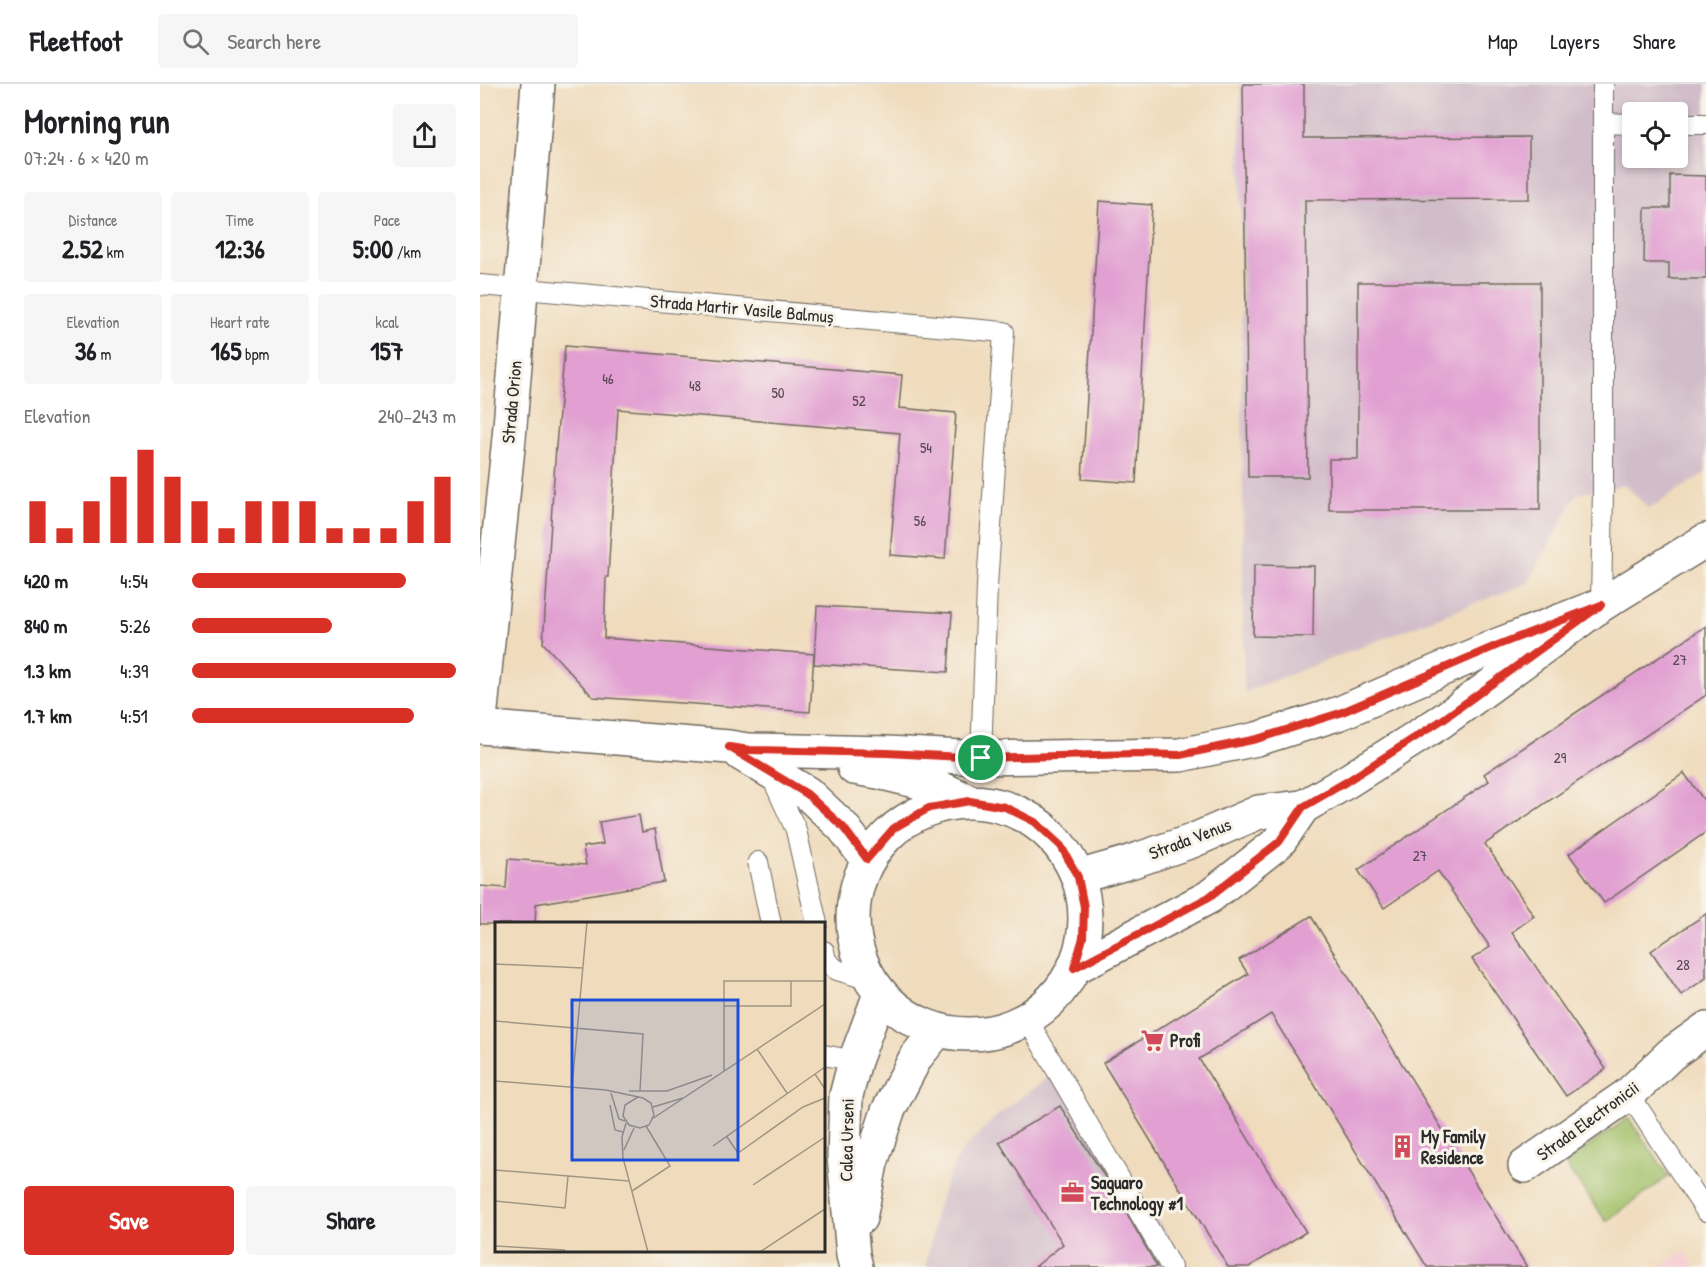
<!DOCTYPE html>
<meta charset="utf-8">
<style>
:root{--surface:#fff;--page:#f6f6f6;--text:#202124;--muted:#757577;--line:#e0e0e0;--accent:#d93025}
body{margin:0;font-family:"Patrick Hand",sans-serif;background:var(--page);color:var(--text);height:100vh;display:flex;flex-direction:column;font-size:22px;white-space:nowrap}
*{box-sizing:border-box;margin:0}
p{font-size:20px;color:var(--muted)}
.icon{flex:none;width:33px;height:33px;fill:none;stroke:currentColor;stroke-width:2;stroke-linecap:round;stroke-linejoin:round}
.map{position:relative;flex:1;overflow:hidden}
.drawer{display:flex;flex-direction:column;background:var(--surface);width:480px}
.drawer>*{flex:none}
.tools{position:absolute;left:1142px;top:18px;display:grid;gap:12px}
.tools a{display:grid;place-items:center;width:66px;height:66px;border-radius:6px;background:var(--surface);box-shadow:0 3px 9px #0003;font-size:30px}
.pin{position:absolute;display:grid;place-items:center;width:51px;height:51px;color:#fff;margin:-26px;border:3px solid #fff;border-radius:50%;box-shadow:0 2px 6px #0007}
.round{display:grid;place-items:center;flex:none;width:63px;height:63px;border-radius:6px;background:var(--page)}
.summary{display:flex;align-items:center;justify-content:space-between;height:102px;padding:0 24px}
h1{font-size:33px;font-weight:700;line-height:45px}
.stats{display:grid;grid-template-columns:repeat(3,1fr);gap:9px;height:102px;padding:6px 24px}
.stats div{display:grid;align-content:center;border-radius:6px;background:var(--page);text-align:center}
.stats b{font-size:26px;font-weight:700}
.stats small{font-size:16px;font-weight:400}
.stats p{font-size:16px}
.chart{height:168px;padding:12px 24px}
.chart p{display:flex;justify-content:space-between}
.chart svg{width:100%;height:108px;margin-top:6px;stroke:var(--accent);stroke-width:6}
.action{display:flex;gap:12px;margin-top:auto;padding:12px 24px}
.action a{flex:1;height:69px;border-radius:6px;background:var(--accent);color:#fff;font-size:24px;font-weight:700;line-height:69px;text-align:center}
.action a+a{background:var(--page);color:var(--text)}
ul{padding:0 24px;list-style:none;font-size:20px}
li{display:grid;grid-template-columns:96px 72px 1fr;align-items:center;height:45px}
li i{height:15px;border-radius:8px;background:var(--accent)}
header{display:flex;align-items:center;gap:36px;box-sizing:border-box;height:84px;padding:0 30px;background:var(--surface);border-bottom:2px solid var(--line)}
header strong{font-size:28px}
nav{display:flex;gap:33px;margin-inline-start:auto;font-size:21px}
.search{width:420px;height:54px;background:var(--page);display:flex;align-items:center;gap:15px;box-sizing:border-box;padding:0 21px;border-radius:6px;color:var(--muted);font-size:22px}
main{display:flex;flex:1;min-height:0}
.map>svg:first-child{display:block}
.built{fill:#f6cfd6}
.industrial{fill:#d1bdc9;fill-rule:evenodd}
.green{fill:#a1c068;stroke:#66764a;stroke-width:1.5}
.building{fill:#e19fd2}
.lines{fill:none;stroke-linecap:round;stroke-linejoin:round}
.service-casing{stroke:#70695e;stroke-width:22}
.minor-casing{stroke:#70695e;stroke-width:36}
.tertiary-casing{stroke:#70695e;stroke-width:36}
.secondary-casing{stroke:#70695e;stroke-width:36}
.service{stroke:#fff;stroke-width:20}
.minor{stroke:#fff;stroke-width:33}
.tertiary{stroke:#fff;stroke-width:33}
.secondary{stroke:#fff;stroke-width:33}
.route-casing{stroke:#fff;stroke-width:12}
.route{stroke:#d93025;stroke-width:8}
.labels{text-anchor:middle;stroke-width:6;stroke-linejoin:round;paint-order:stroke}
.number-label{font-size:15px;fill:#584855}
.street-label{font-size:18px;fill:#2b2b2b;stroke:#f7f3e8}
.poi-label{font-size:18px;font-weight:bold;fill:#2b2b2b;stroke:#f7f3e8;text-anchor:start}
.inset-road{fill:none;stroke:#a19583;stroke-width:1.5}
.view{fill:#1d4ed8;fill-opacity:0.15;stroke:#1d4ed8;stroke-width:3}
.inset-edge{fill:none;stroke:#2b2b2b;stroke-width:3}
</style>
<header>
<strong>Fleetfoot</strong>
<div class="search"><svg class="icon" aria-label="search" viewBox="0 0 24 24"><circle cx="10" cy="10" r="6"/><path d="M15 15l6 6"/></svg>Search here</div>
<nav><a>Map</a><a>Layers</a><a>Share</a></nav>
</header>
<main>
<section class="drawer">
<div class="summary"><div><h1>Morning run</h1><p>07:24 · 6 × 420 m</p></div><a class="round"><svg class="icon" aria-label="share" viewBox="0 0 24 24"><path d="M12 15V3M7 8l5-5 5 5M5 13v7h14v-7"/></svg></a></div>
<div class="stats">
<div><p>Distance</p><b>2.52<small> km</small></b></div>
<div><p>Time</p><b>12:36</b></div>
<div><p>Pace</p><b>5:00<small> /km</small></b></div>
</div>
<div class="stats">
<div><p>Elevation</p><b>36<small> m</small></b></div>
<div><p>Heart rate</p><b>165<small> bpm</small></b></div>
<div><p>kcal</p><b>157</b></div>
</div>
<div class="chart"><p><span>Elevation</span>240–243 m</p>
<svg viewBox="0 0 160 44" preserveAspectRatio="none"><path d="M5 44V27M15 44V38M25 44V27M35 44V17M45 44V6M55 44V17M65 44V27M75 44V38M85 44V27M95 44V27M105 44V27M115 44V38M125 44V38M135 44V38M145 44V27M155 44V17"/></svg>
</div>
<ul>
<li><b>420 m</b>4:54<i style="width:81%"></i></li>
<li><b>840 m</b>5:26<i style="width:53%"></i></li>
<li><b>1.3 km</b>4:39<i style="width:100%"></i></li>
<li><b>1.7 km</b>4:51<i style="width:84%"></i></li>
</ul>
<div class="action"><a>Save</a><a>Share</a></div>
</section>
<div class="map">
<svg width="1226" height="1183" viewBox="0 0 1226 1183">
<rect width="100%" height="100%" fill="#f7f3e8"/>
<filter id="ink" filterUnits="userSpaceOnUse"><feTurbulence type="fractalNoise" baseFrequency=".0167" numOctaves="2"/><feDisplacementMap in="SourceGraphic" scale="12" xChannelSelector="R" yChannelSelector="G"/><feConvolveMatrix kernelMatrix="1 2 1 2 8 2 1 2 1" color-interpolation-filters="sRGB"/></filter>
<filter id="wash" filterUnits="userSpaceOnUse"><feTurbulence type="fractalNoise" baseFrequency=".008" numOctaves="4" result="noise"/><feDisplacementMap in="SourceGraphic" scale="24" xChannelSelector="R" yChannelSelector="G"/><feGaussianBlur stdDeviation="1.35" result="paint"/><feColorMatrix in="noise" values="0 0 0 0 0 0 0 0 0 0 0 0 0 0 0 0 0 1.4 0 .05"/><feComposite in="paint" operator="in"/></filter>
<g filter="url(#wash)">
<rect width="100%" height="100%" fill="#f0dcbd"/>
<path class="built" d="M1205 1167 1215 1183H1180Z"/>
<path class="industrial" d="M760 0H1226V388L1169 425 1145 401 1097 410 1048 499 764 608ZM1152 28H1197V74H1152Z
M581 983 707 1183H446L455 1131 466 1099 480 1069 513 1035Z"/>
<path class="green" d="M1148 1034 1189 1092 1126 1137 1085 1080Z"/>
<g id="blocks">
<path class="building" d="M763 0H824V54L1049 53V115L825 116 828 393H768Z
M1190 91 1226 92V195H1189V179H1164L1165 124H1190Z
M619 117 672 121 656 399 602 395Z
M878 198H1060V426H849V375H878Z
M85 262 422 291 419 324 476 329 465 475 410 471 420 349 138 325 128 493H126L124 554 334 570 330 628 113 613 63 559 76 362Z
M774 481 834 482 833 553 773 552Z
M337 522 472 529 468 588 334 580Z
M1226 542V611L1005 760 1054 832 1032 848 1126 985 1086 1012 992 875 1010 863 958 787 904 824 878 786 1009 697 1004 690Z
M1204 689 1226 719V748L1124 819 1089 770Z
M159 731 162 748 175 745 184 798 56 820 55 840H0V802L26 804 28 775 106 781 103 763 123 760 119 738Z
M1226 830V894L1201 911 1171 867Z
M831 832 1047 1183H947L791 930 719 975 826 1148 769 1183H748L623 979 768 890 759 876Z
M580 1022 632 1104 677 1183H555L583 1160 519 1058Z"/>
</g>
</g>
<g filter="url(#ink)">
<use href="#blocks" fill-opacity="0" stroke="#70695e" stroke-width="1.5"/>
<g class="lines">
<defs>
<path id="service" d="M1123 39 1152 40
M1197 40H1226
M0 201 524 248 507 502 501 674
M1121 521 1123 405V0
M290 689 316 746 337 840
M278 778 291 840
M344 867 346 877 357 886 390 896
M547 935 691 1183
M344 971 375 977
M1149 1010 1226 1127"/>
<path id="minor" d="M0 635 29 354 58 0
M1045 1082 1149 1010 1191 970 1226 945"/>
<path id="tertiary" d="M380 1134 391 1079 408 1027 436 973 458 946
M376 1183 373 1171 364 1072 366 1012 375 977 400 910"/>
<path id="secondary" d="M0 643 249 663 291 670
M270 666 407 669 501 674 700 671 777 655 860 629 1018 561 1121 521
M261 670 327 709 363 743 387 775
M374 684 398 688 456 702 489 717
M373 834a116 116 0 1 1 232 0a116 116 0 1 1-232 0Z
M598 793 650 778 712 757 779 728 823 723 866 698 962 637 1121 521 1226 456
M594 884 729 813 799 758 823 723"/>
</defs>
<use href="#service" class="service-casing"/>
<use href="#minor" class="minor-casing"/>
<use href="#tertiary" class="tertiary-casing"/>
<use href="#secondary" class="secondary-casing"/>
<use href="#service" class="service"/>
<use href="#minor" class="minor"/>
<use href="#tertiary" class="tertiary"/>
<use href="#secondary" class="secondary"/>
</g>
</g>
<g class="lines" filter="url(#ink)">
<defs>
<path id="route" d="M1121 521 962 636 866 698 823 723 799 758 729 813 594 884 603 854 604 823 598 793 581 762 555 738 525 723 490 717 449 724 414 744 387 775 363 743 327 710 249 663 270 666 407 669 501 674 656 670 700 671 777 655 860 629 1018 561Z"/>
</defs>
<use href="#route" class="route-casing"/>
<use href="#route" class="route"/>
</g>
<defs>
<symbol id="supermarket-bare" viewBox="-9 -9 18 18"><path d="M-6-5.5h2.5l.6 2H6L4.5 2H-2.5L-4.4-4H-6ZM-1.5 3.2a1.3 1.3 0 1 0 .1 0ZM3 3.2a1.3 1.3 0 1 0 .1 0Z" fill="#d1495b" stroke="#f7f3e8" stroke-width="2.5" paint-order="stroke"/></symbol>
<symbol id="building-bare" viewBox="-9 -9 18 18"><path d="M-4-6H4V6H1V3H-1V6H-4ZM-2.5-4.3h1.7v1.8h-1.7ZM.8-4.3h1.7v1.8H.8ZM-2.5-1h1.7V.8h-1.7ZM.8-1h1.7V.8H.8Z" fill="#d1495b" stroke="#f7f3e8" stroke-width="2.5" paint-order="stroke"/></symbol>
<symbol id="office-bare" viewBox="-9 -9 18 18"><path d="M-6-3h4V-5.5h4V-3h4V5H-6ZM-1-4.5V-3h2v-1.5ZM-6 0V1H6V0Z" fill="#d1495b" stroke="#f7f3e8" stroke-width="2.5" paint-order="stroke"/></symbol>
</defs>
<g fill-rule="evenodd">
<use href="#supermarket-bare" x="656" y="940" width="33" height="33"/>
<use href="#building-bare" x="906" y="1046" width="33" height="33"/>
<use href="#office-bare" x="576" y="1092" width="33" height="33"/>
</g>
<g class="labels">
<g class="number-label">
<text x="128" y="300">46</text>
<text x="215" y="307">48</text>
<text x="298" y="314">50</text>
<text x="379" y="322">52</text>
<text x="446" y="369">54</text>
<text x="440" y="442">56</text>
<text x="1200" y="581">27</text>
<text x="1080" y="679">29</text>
<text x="940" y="777">27</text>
<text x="1203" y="886">28</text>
</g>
<g class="street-label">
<text transform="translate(262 225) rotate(5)" y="6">Strada Martir Vasile Balmuș</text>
<text transform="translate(32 318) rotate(-85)" y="6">Strada Orion</text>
<text transform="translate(710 755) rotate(-21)" y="6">Strada Venus</text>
<text transform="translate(1108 1037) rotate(-36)" y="6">Strada Electronicii</text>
<text transform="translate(367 1056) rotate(-89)" y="6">Calea Urseni</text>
</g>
<g class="poi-label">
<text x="690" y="963">Profi</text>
<text x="941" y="1059">My Family<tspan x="941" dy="21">Residence</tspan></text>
<text x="611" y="1105">Saguaro<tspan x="611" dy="21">Technology #1</tspan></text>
</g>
</g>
<g transform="translate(15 838)">
<rect width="330" height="330" fill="#f0dcbd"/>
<path class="inset-road" d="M0 42 88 46M229 84H296V59M0 99 148 112 145 169M262 127 292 171M229 149V59H330M320 152 330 167M0 159 111 168 148 176 156 181 159 193 154 203 145 206 134 203 128 194 130 183 143 175M77 165 92 0M134 169H172L217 153M116 171 124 197 130 199M115 183 120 208 128 210M158 185 188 176M157 197 330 82M131 201 127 215 128 236 153 330M232 215 243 231 308 185 330 176M218 224 330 145M129 228 139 206M0 248 134 259M258 263 330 215M137 269 175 244 151 204M0 279 70 286 73 254M0 324 70 328M265 330 330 287"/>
<path class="view" d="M77 78H243V238H77Z"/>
<rect width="330" height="330" class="inset-edge"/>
</g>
</svg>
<div class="tools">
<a><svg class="icon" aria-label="locate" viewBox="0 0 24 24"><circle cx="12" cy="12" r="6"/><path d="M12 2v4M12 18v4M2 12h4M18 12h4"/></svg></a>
</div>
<div class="pin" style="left:501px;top:674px;background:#1e9e55"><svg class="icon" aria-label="arrive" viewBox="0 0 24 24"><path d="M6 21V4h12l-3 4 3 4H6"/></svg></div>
</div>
</main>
